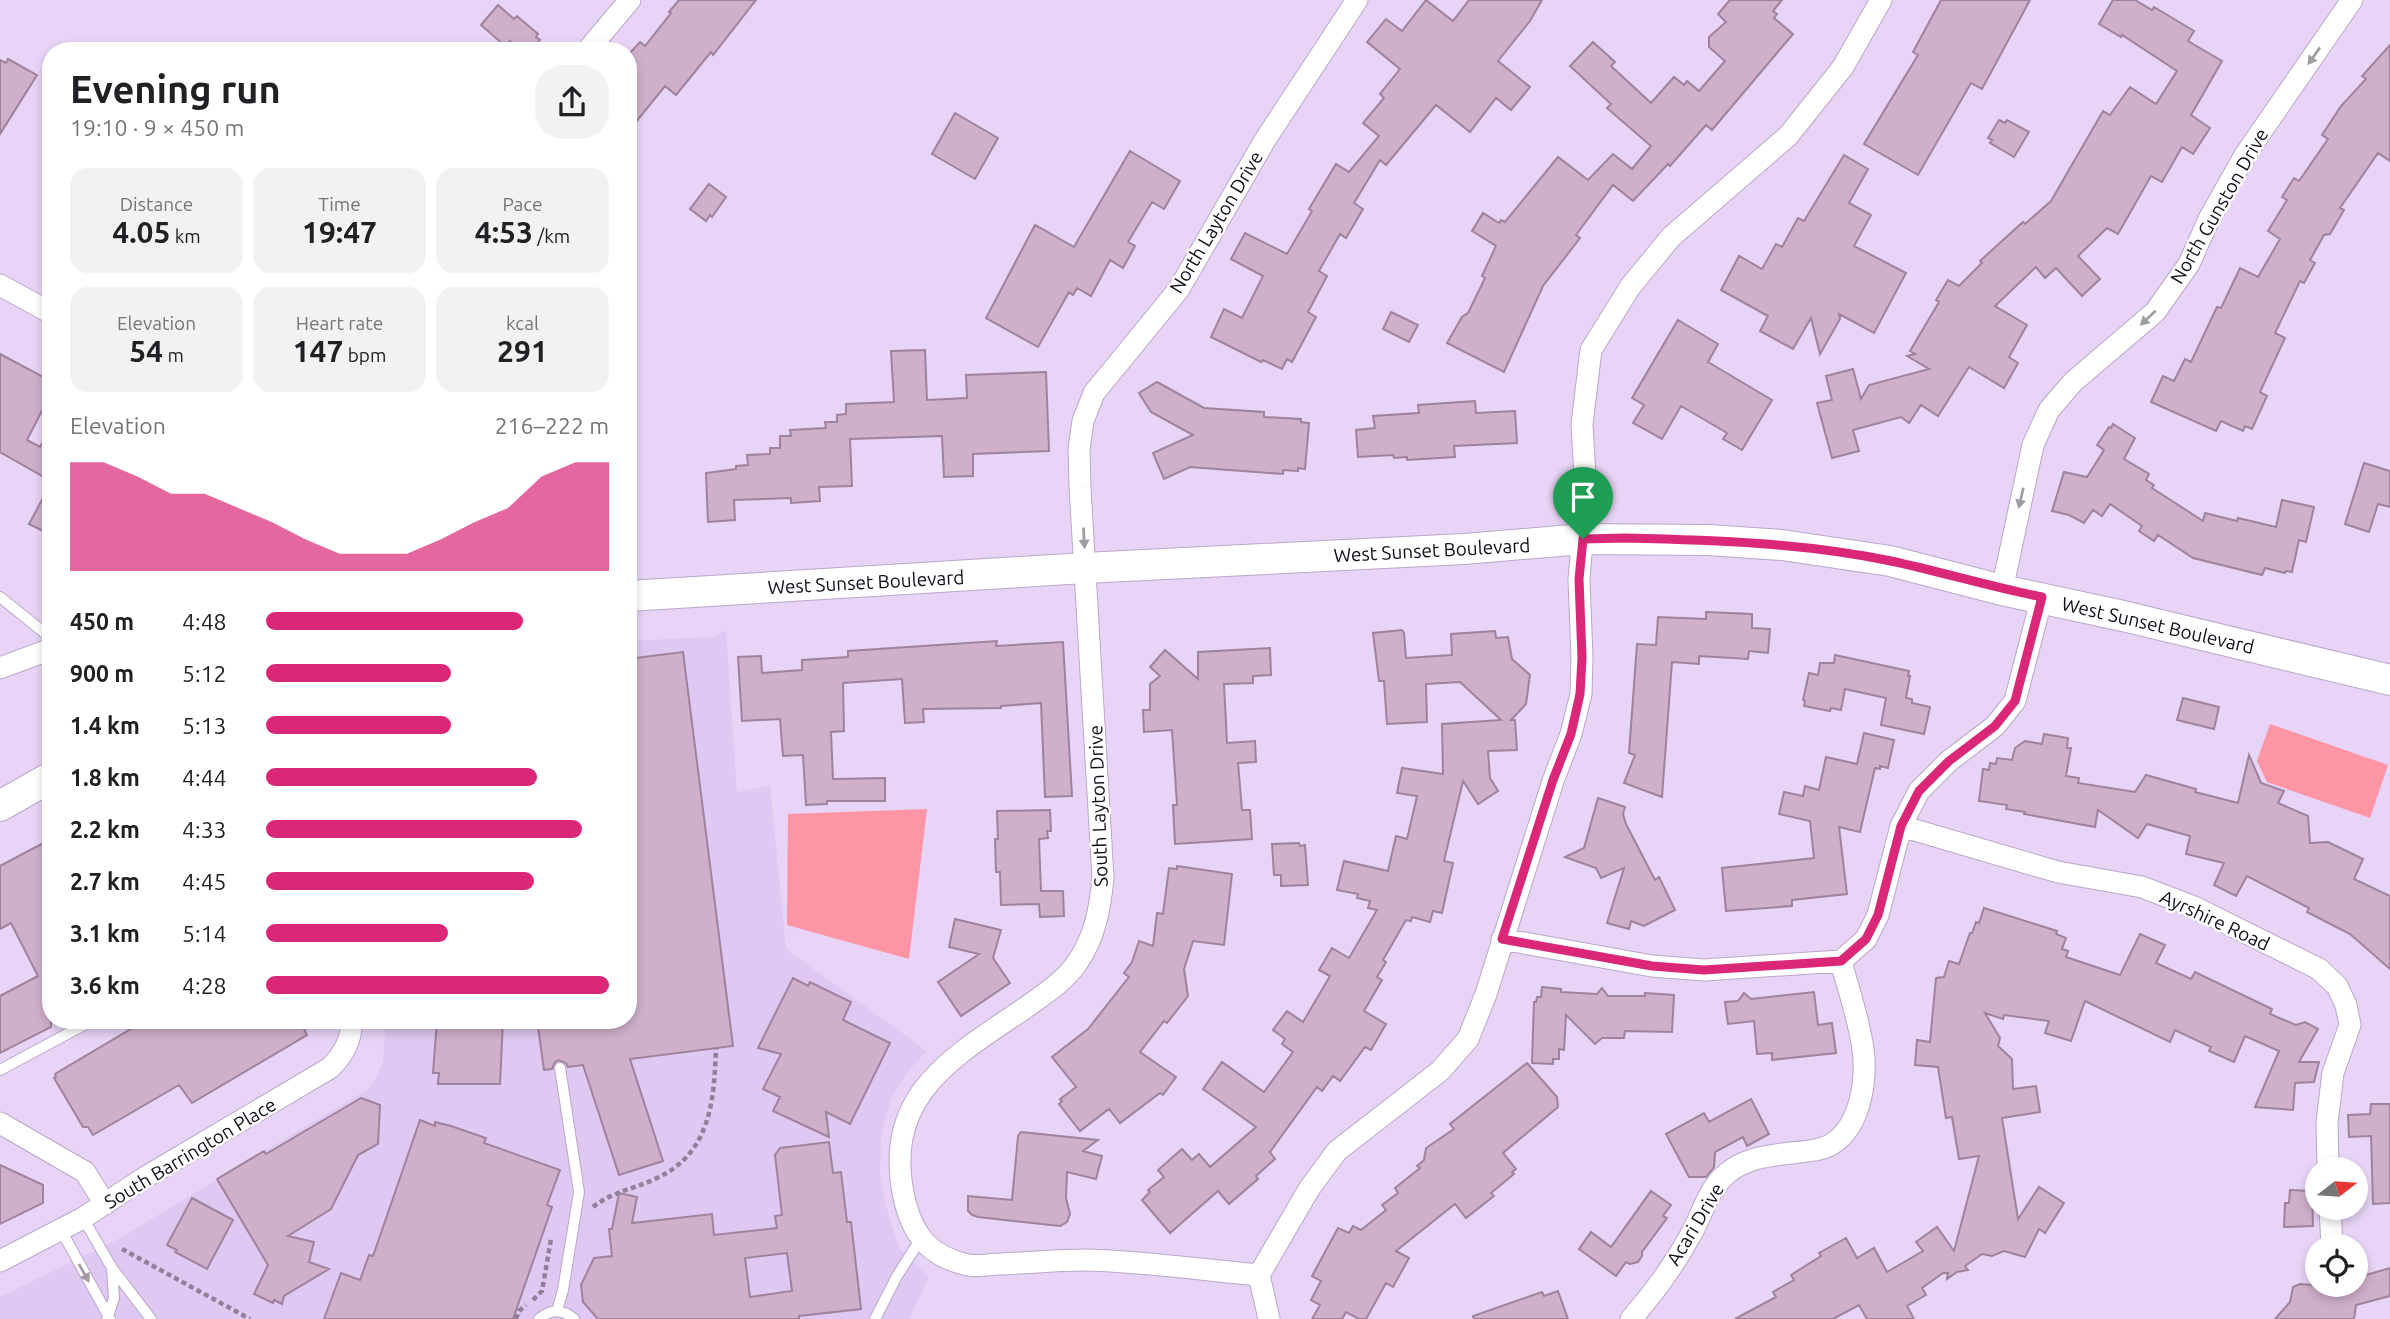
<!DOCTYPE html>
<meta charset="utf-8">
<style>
:root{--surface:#fff;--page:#f2f2f2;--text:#202124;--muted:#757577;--accent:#db2777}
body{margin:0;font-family:Ubuntu,sans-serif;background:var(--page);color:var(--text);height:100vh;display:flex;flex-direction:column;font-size:26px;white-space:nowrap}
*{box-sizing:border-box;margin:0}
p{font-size:23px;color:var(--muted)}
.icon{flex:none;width:38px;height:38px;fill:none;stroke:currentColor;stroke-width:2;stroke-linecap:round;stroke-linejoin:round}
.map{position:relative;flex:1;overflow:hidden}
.side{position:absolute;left:42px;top:42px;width:595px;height:987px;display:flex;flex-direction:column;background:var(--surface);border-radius:28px;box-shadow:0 4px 10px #0003}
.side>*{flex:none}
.needle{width:46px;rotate:73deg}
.buttons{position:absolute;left:2305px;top:1157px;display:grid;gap:14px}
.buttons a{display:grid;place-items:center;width:63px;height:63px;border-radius:50%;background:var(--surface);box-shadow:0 4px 10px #0003;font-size:35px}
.pin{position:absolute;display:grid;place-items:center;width:60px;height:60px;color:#fff;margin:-72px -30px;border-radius:50% 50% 50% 0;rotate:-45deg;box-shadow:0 0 7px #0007}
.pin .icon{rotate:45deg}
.round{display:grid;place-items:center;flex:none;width:74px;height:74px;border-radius:28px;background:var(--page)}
.overview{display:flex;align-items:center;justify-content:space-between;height:119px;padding:0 28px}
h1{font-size:38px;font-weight:700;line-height:52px}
.stats{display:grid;grid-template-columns:repeat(3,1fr);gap:10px;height:119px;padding:7px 28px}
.stats div{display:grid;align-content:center;border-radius:18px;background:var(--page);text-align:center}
.stats b{font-size:30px;font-weight:700}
.stats small{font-size:19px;font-weight:400}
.stats p{font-size:19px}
.chart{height:196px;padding:14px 28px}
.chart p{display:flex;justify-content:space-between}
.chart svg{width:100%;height:126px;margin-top:7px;fill:var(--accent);opacity:.7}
ul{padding:0 28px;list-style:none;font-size:23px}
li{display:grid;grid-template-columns:112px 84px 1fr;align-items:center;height:52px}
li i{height:18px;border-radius:9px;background:var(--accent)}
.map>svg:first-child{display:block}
.built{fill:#dfc8f1}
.green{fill:#fd95a5}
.building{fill:#cfb0cb;stroke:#9f829c;stroke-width:2;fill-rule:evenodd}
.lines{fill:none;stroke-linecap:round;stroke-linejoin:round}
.service-casing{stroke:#baa7c8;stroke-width:12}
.minor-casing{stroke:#baa7c8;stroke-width:23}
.secondary-casing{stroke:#baa7c8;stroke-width:32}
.path{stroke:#8f819a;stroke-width:4.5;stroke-dasharray:5 3.5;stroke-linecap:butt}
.service{stroke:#fff;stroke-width:10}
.minor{stroke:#fff;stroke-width:21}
.secondary{stroke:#fff;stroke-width:30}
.oneway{fill:#a19ea3}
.route-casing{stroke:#fff;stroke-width:14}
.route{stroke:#db2777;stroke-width:9}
.labels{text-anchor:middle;stroke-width:5;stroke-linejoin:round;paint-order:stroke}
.street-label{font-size:19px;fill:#140d19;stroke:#fefefe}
</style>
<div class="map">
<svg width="2390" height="1319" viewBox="0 0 2390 1319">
<rect width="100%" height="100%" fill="#e7d4f6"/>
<path class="built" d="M726 630 737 792 770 786 786 949 927 1051 910 1069 891 1099 881 1136 880 1177 888 1214 899 1248 929 1277 909 1319H0V1297L115 1241 368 1089 378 1075 383 1061 386 1020H628V641L714 637Z"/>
<path class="green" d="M2270 724 2388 765 2370 818 2267 782 2257 761Z
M927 809 909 959 787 925 788 814Z"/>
<path class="building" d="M679 0H756L713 55 711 52 676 95 665 86 628 132V55L640 42 645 46 671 13 669 12Z
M1426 0 1453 21 1469 0H1542L1530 21 1498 61 1530 87 1511 110 1496 98 1470 132 1436 105 1386 165 1380 160 1354 203 1363 209 1346 238 1340 234 1319 271 1327 276 1308 312 1316 317 1292 362 1287 359 1282 369 1263 360 1261 362 1211 337 1224 309 1242 318 1263 276 1231 259 1245 233 1287 254 1312 211 1309 209 1336 164 1349 172 1379 136 1363 123 1384 98 1380 94 1400 69 1367 42 1386 19 1402 31Z
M1730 0H1782L1773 11 1777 14 1774 18 1793 34 1712 130 1706 125 1670 166 1668 164 1633 201 1613 185 1576 235 1580 238 1543 286 1504 372 1447 343 1462 317 1468 313 1485 278 1482 276 1496 246 1472 231 1483 213 1499 223 1501 220 1505 222 1558 157 1588 180 1613 154 1632 169 1651 146 1607 108 1611 104 1570 66 1593 42 1615 62 1611 66 1651 103 1674 77 1684 85 1687 81 1699 91 1725 61 1709 47V37L1726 22 1718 14Z
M1941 0H2030L1982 89 1971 83 1918 175 1864 144 1918 55 1913 52Z
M2113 0H2135L2152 10 2154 7 2194 31 2188 41 2222 61 2191 115 2210 128 2193 154 2182 147 2162 182 2151 176 2118 234 2107 228 2078 256 2100 279 2082 296 2056 268 2045 278 2036 267 1995 306 2027 325 2009 357 2018 363 2004 388 1969 367 1938 416 1921 405 1909 423 1901 417 1853 430 1859 451 1832 458 1817 403 1832 400 1826 376 1853 369 1861 399 1869 385 1929 369 1907 356 1915 354 1910 351 1939 302 1936 300 1948 280 1959 286 1982 263 1980 261 2023 222 2025 224 2051 201 2103 111 2110 115 2130 87 2156 104 2177 71 2122 35 2121 37 2099 24Z
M498 5 514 19 517 16 538 34 536 37 540 40 530 51H520L510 41 505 46 481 25Z
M2390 45V161L2378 153 2340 208 2344 210 2330 234 2324 235 2310 260 2315 263 2304 283 2300 281 2275 333 2285 338 2260 392 2267 396 2252 429 2245 426 2243 431 2221 421 2216 431 2151 402 2163 376 2174 381 2185 359 2191 362 2217 307 2221 308 2240 268 2258 277 2280 239 2268 231 2287 200 2282 197 2294 178 2299 181 2328 139 2322 135 2341 106 2366 79 2362 76Z
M8 59 37 75 0 134V60L6 63Z
M955 113 998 138 975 179 932 154Z
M1999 120 2005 123 2007 120 2029 132 2014 157 1990 143 1992 140 1988 138Z
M1130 151 1180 181 1164 209 1152 202 1128 242 1135 246 1123 268 1110 260 1091 296 1077 288 1073 295 1069 292 1038 347 986 318 1035 225 1074 247Z
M1844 155 1868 169 1849 203 1871 215 1854 246 1906 273 1874 333 1839 314 1840 319 1820 354 1811 318 1793 349 1760 331 1768 316 1721 290 1739 256 1762 269 1776 244 1782 247 1798 218 1804 221Z
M709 184 726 197 712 217 710 215 706 221 690 209Z
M1391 312 1418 325 1409 342 1383 329Z
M1678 320 1718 344 1708 362 1772 400 1742 450 1723 439 1727 433 1681 406 1662 439 1633 423 1644 405 1632 398Z
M925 350 927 400 967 398 966 375 1046 372 1049 451 973 454V476L944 477 942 436 850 439 852 486 819 487 820 501 791 503V498L734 500 735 520 708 522 706 473 736 469V466L748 465 747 455 770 454V448H780V436H791L790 430 826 428 825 422H837V415L846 414V404L894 402 891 351Z
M0 354 51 381V393L27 440 40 447 51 428V481L0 452Z
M1157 382 1204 408 1264 412V417L1301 419V422L1309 423 1305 469 1298 468V471L1283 470V474L1190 467 1164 479 1153 453 1193 435 1151 412 1139 393Z
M1475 401 1476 413 1515 411 1517 443 1454 446 1455 457 1407 460V457L1394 458 1393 455 1358 457 1356 430 1375 428 1373 416 1419 413 1418 405Z
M2113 424 2135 438 2124 459 2149 474 2146 480 2154 485 2152 488 2203 521 2205 513 2237 521 2238 518 2276 527 2282 500 2314 507 2306 542 2299 540 2292 572 2286 571 2285 573 2265 568 2262 575 2193 558 2158 535 2154 541 2139 531 2142 526 2110 504 2102 516 2093 510 2084 523 2069 515 2052 511 2064 472 2087 477 2104 450 2097 445 2109 427 2111 428Z
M2364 463 2390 471V507L2378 504 2369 532 2345 524Z
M51 483V535L29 524Z
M1706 612 1752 614V628L1770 629 1768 653 1749 651 1748 659 1699 656V664L1672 662 1662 797 1624 783 1635 755 1629 753 1637 644 1656 645 1658 617 1706 619Z
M1402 630 1404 633 1406 658 1452 655 1451 634 1495 631 1496 638 1508 637 1512 659 1530 675 1526 704 1511 720H1515L1517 750 1488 751 1490 778 1498 791 1478 804 1463 781 1444 861 1453 863 1442 913 1433 911 1430 922 1412 917 1411 921 1406 920 1383 960 1386 962 1377 977 1382 980 1364 1011 1386 1024 1371 1050 1365 1047 1340 1081 1333 1076 1322 1091 1317 1087 1270 1152 1275 1159 1256 1176 1258 1179 1229 1204 1218 1191 1170 1233 1142 1200 1150 1192 1148 1190 1164 1177 1158 1170 1182 1149 1192 1160 1199 1154 1210 1167 1256 1127 1203 1089 1222 1062 1264 1092 1293 1052 1282 1044 1285 1039 1273 1030 1287 1011 1303 1022 1330 976 1319 970 1332 948 1349 958 1377 910 1368 908 1370 901 1357 898 1358 894 1337 890 1344 861 1388 871 1396 836 1407 839 1417 796 1397 793 1402 768 1443 774 1442 724 1501 720 1460 682 1426 684 1427 722 1387 724 1384 681H1379L1373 633Z
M997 641 996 646 1063 642 1072 796 1045 797 1041 703 1001 706V708L923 709 924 722 905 723 902 679 843 683 844 731 831 732 833 779 885 778V801H827V804L806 805 803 755 783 756 780 719 742 721 738 657 761 656 762 673 802 670V660L848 657V651Z
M1270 648 1271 675 1253 676V683L1224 684 1227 743 1255 741 1256 762 1238 763 1242 810H1250L1252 839 1175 844 1173 805H1177L1172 730 1144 732 1143 710H1150V684L1160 676 1150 667 1165 650 1198 679V652Z
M683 652 733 1046 630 1059 663 1161 619 1175 583 1065 568 1067 566 1063 559 1060 555 1062 552 1069 544 1070 537 1020H628V659Z
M1835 655 1909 671 1908 676H1910L1906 698 1912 699V703L1930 707 1924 734 1881 725 1886 698 1845 689 1841 710 1831 708 1830 711 1804 706 1805 701 1803 700 1809 673 1818 675 1820 663H1834Z
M2183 698 2219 707 2214 729 2177 720Z
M1864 733 1894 740 1888 768 1880 766V769L1875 768 1860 832 1839 827 1847 894 1792 900V906L1726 911 1722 868 1814 858 1810 821 1779 814 1784 792 1803 796 1805 786 1819 790 1826 757 1857 764Z
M2044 734 2068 738 2067 748H2071L2066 776 2079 778 2078 783 2135 792 2146 775 2196 789 2195 792 2238 803 2249 755 2261 783 2284 791 2278 803 2308 816 2310 843 2328 842 2363 859 2354 879 2390 896V969L2350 934 2307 912 2309 908 2247 876 2236 896 2214 885 2224 863 2186 854 2190 836 2147 824 2138 838 2098 810 2095 827 2024 814 2025 812 2006 809 2007 805 1979 801 1983 769 1989 770 1990 763 1996 764 1997 758 2012 760 2015 748 2025 741 2042 744Z
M1598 798 1625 807 1623 814 1626 824 1655 880 1659 877 1675 910 1644 926 1631 921 1629 929 1607 923 1624 868 1601 878 1596 868 1565 857 1584 848Z
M1050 810 1051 831H1047L1048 838 1039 839 1041 891H1063L1064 916 1040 917 1039 904 1001 905 1000 872H996L995 839H998L997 811Z
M51 839V1027L0 1053V996L38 976 11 923 0 929V866Z
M1299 843 1300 846 1305 845 1308 885 1281 886V875H1274L1272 844Z
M1177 866 1232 874 1224 945 1193 941 1184 969 1188 996 1167 1023 1164 1021 1140 1052 1176 1077 1163 1095 1160 1093 1120 1123 1109 1109 1080 1131 1059 1104 1062 1101 1060 1099 1076 1087 1052 1057 1088 1029 1129 977 1124 973 1132 962 1139 941 1153 946 1157 913 1163 914 1169 868 1177 869Z
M1984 908 2057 931 2056 934 2066 938 2062 949 2068 951 2066 957 2120 975 2140 934 2165 945 2156 963 2191 979 2195 972 2272 1009 2270 1014 2296 1025 2305 1022 2318 1029 2299 1062H2319L2314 1082 2295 1083 2293 1110 2255 1107 2279 1051 2245 1036 2234 1062 2209 1051 2211 1047 2175 1030 2170 1042 2085 1001 2071 1041 2045 1033 2049 1021 2004 1015 2003 1019 1985 1013 2000 1038 1998 1046 2012 1059 2013 1089 2036 1086 2040 1112 2002 1118 2018 1219 2039 1187 2064 1203 2045 1233 2039 1229 2025 1257 2004 1251 1992 1256 1982 1254 1965 1266 1968 1270 1957 1272 1947 1279 1948 1273H1943L1922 1288 1926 1295 1907 1306 1914 1319H1867L1859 1305 1833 1319H1735L1776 1297 1773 1292 1794 1280 1791 1275 1821 1256 1819 1253 1846 1238 1857 1258 1874 1248 1887 1272 1923 1251 1916 1242 1937 1227 1954 1251 1979 1156 1959 1159 1952 1117 1946 1118 1938 1067 1915 1065 1917 1040 1930 1042 1936 978 1944 977 1949 961 1959 964 1970 933H1972L1976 922 1979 923Z
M955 919 1001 930 993 958 1010 983 961 1016 938 982 979 954 949 947Z
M793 978 808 986 810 982 851 1002 843 1020 890 1043 850 1124 826 1112 829 1137 773 1111 780 1097 763 1089 781 1054 758 1048Z
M1542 987 1561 989V992L1597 994 1602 988 1608 996H1645V993L1674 995 1672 1032 1625 1031 1624 1038H1602L1595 1044 1566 1015 1564 1050 1559 1049V1059H1553V1064L1532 1063 1534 1002H1536L1537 997H1541Z
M1814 992 1818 1025 1832 1023 1836 1053 1772 1060V1053L1757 1054 1754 1021 1728 1024 1725 1002 1738 1001 1744 993 1751 999Z
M146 1020H300L307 1035 192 1103 179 1085 93 1135 88 1127H83L54 1078 56 1077 55 1074Z
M437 1020H503L500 1084H438L439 1073H433Z
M1527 1063 1557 1097 1558 1107 1503 1153 1516 1169 1512 1172 1514 1174 1491 1193 1494 1196 1466 1218 1455 1204 1396 1251 1409 1258 1393 1287 1386 1283 1366 1319H1359L1346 1312 1342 1319H1312L1320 1305 1311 1300 1321 1281 1312 1276 1338 1228 1349 1233 1353 1226 1361 1230 1386 1210 1382 1205 1398 1193 1395 1188 1420 1168 1417 1166 1424 1160 1426 1148 1454 1129 1450 1124Z
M361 1098 380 1105 378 1144 358 1155 331 1209 288 1236 314 1242 309 1262 329 1269 284 1296 282 1304 274 1300 273 1303 254 1294 268 1265 217 1179 264 1151 266 1154Z
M1751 1099 1769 1134 1747 1146 1743 1137 1715 1152 1714 1167 1706 1177H1689L1666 1134 1704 1113 1709 1122Z
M2371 1104H2390V1203L2373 1204 2371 1136 2349 1137 2348 1115 2370 1114Z
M420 1120 435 1126V1122L451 1126 486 1138 484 1143 560 1170 547 1205 552 1207 513 1319H324L341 1273 360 1280 369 1255 373 1256Z
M1021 1132 1098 1140 1083 1151 1102 1156 1096 1179 1067 1172 1066 1198 1070 1214 1067 1222 1060 1226 978 1217 972 1215 968 1211V1196L1012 1200 1018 1136Z
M829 1142 833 1173 841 1172 847 1222H851L861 1309 799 1316V1319H598L583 1302 581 1285 594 1258 612 1256 609 1229H612L619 1193 637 1197 632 1223 712 1214 714 1235 777 1228 775 1216 782 1215 775 1155 780 1148ZM787 1253 792 1291 750 1297 745 1258Z
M0 1165 43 1185V1203L0 1224Z
M2290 1190 2312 1191 2313 1226 2284 1227 2285 1203H2289Z
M1651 1191 1671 1205 1663 1216 1667 1218 1642 1252V1256L1638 1262 1630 1264 1626 1262 1616 1276 1579 1249 1591 1232 1611 1247Z
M192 1198 233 1220 207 1269 175 1252 177 1250 167 1245Z
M2390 1268V1296L2356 1305 2354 1319H2275L2290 1302 2293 1287 2300 1284 2314 1285 2315 1283 2356 1288V1278Z
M1558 1291 1568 1319H1474L1473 1316 1542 1292 1544 1296Z"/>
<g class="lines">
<defs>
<path id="service" d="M0 597 51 638
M0 1070 93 1020
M83 1218 112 1268 151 1319
M61 1230 110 1319
M557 1311 563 1290 579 1192 560 1068
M107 1319 114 1298 112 1268
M539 1319C550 1309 563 1309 574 1319
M875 1319 897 1276 920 1240"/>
<path id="minor" d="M587 51 630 0
M0 285 51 313
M2002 590 2033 445 2049 410 2073 382 2155 312 2189 264 2209 219 2245 155 2352 0
M0 668 51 649
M1901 826 2058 872 2142 887 2194 907 2319 969 2337 986 2346 1005 2350 1025 2333 1073 2327 1122 2328 1169
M1502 939 1652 966 1704 970 1841 961 1866 939 1878 915 1901 826 1919 791 1949 761 1995 726 2015 701 2042 597
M0 1123 85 1172 105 1204
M2330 1208 2332 1246
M0 1261 83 1218 144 1178 330 1068C344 1054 351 1041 352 1020
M1259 1275C1203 1270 1141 1261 1085 1260 1056 1260 1028 1263 1000 1264 990 1264 978 1267 968 1265 931 1257 914 1237 905 1202 880 1097 950 1059 1025 1008 1043 995 1064 982 1077 963 1095 937 1100 909 1103 878L1080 487 1079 449 1083 421 1094 393 1179 289 1265 140 1357 0
M1269 1319 1259 1275 1309 1189 1337 1151 1440 1071 1468 1039 1486 994 1553 781 1571 734 1581 694 1582 658 1579 579 1586 494 1582 424 1591 350 1630 287 1671 237 1788 136 1843 67 1881 0
M1631 1319C1653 1294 1674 1265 1690 1236 1702 1216 1706 1193 1724 1176 1748 1153 1785 1155 1815 1150 1858 1144 1868 1084 1863 1049 1859 1019 1848 989 1841 961"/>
<path id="secondary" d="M628 596 1085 568 1464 549 1583 539 1708 540 1782 545 1890 561 2002 590 2123 616 2390 680
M0 806 51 777"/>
</defs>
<use href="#service" class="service-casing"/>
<use href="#minor" class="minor-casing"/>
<use href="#secondary" class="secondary-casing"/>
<path class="path" d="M593 1207C613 1191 635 1189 657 1178 711 1153 714 1100 716 1048
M122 1249 250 1319
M533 1300 542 1291 551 1239
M516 1319 519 1311 526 1305"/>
<use href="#service" class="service"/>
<use href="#minor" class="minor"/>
<use href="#secondary" class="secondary"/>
</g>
<defs><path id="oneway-solid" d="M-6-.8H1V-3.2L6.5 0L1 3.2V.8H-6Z" transform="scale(1.75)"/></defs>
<g class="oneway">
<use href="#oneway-solid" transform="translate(2314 56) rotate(125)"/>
<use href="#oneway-solid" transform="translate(2148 318) rotate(137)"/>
<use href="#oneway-solid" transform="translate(2021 498) rotate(103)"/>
<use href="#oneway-solid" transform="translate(1084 538) rotate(87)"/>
<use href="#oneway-solid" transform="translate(84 1273) rotate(61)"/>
</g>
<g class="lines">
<defs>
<path id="route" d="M1625 538C1714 540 1804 543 1891 561 1942 572 1991 587 2042 597L2015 701 1995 726 1949 761 1919 791 1901 826 1878 915 1866 939 1841 961 1704 970 1652 966 1502 939 1553 780 1571 734 1580 694 1582 658 1579 579 1583 539Z"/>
</defs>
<use href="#route" class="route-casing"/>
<use href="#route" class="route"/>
</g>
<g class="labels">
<g class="street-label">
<text transform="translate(2219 206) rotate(-60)" y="7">North Gunston Drive</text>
<text transform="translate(1216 222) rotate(-59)" y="7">North Layton Drive</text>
<text transform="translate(1432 550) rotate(-3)" y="7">West Sunset Boulevard</text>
<text transform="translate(866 582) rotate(-3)" y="7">West Sunset Boulevard</text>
<text transform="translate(2158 625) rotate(13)" y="7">West Sunset Boulevard</text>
<text transform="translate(1098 806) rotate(-92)" y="7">South Layton Drive</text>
<text transform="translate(2215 920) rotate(25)" y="7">Ayrshire Road</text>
<text transform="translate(190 1153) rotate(-31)" y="7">South Barrington Place</text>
<text transform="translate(1695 1224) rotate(-59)" y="7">Acari Drive</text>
</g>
</g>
</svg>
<div class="buttons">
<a><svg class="needle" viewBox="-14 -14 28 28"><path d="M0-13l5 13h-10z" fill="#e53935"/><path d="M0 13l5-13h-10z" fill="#757577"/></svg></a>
<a><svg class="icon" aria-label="locate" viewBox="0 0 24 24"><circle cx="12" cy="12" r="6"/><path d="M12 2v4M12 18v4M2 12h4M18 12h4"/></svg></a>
</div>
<div class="pin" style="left:1583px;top:539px;background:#1e9e55"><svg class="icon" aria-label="arrive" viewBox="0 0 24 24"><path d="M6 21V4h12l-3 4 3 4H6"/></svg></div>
<section class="side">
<div class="overview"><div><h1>Evening run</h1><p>19:10 · 9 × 450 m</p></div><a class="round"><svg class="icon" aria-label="share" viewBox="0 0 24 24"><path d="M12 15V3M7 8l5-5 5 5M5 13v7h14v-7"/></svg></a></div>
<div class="stats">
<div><p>Distance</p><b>4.05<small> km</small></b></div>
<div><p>Time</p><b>19:47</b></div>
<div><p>Pace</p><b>4:53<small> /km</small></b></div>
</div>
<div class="stats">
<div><p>Elevation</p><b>54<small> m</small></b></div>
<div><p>Heart rate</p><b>147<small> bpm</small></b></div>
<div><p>kcal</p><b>291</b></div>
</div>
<div class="chart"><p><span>Elevation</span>216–222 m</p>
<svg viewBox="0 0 160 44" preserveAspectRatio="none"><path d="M0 44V6L10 6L20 11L30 17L40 17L50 22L60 27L70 33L80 38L90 38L100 38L110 33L120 27L130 22L140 11L150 6L160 6V44z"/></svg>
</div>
<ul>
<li><b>450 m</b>4:48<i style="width:75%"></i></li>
<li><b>900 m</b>5:12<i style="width:54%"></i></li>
<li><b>1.4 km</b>5:13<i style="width:54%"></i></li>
<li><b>1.8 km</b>4:44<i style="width:79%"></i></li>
<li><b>2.2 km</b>4:33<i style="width:92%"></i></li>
<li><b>2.7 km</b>4:45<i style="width:78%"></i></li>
<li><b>3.1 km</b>5:14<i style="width:53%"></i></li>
<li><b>3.6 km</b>4:28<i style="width:100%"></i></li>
</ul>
</section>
</div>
